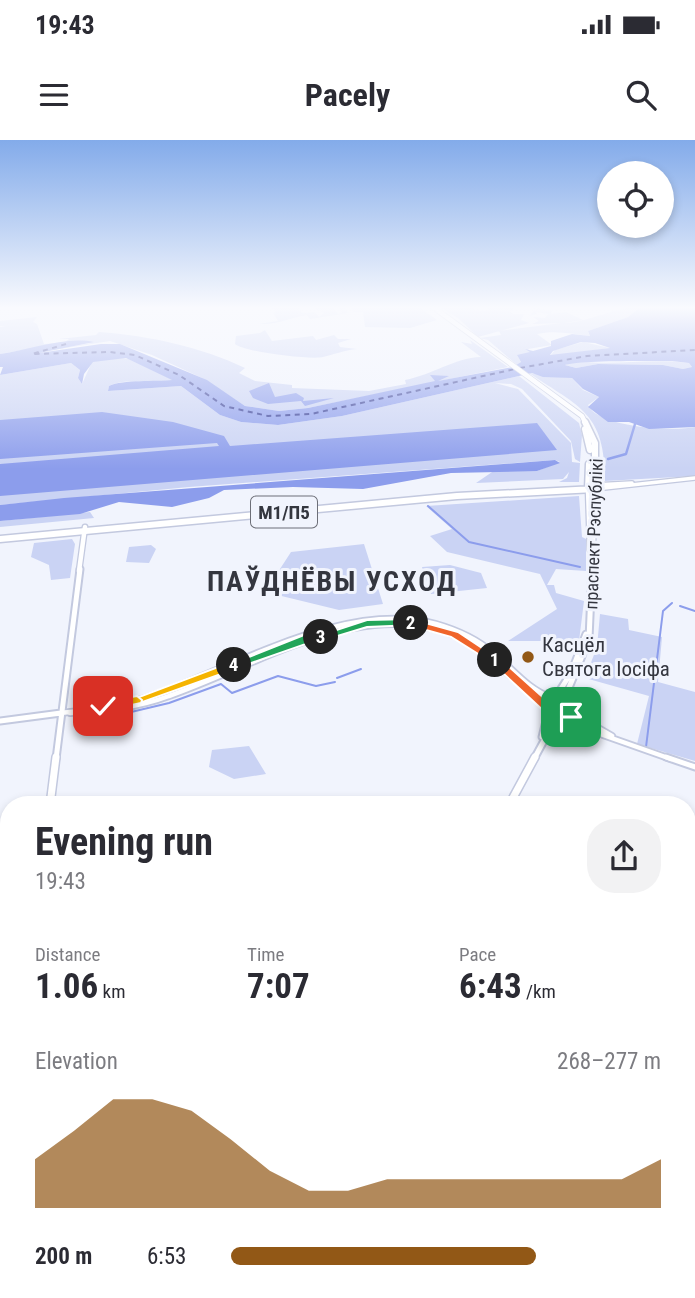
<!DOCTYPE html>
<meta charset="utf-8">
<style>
:root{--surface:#fff;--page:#f2f2f3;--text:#2b2b33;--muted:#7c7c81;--accent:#925816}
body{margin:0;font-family:"Roboto Condensed",sans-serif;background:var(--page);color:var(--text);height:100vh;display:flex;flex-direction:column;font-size:26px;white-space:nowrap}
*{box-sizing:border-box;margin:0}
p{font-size:23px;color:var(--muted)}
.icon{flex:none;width:38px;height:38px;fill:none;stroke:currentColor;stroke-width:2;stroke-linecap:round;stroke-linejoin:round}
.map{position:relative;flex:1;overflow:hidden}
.panel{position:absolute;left:0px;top:656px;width:696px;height:502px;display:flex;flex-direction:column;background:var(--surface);border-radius:28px 28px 0 0;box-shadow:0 4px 10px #0003}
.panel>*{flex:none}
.buttons{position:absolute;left:597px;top:21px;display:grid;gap:14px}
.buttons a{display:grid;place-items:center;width:77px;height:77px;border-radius:50%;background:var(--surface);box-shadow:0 4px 10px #0003;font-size:35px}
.pin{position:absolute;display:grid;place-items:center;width:60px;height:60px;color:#fff;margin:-30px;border-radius:14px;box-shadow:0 4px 10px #0006}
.km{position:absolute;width:35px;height:35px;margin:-18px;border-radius:50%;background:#222;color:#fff;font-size:19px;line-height:35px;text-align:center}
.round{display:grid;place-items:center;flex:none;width:74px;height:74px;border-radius:28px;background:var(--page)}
.overview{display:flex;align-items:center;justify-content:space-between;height:119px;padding:0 35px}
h1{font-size:38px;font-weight:700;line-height:52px}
.metrics{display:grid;grid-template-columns:repeat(3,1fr);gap:10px;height:119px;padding:7px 35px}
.metrics div{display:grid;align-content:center}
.metrics b{font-size:35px;font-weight:700}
.metrics small{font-size:19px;font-weight:400}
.metrics p{font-size:19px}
.chart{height:196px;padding:14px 35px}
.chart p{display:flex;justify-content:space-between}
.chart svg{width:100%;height:126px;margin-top:7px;fill:var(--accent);opacity:.7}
ul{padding:0 35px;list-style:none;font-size:23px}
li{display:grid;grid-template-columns:112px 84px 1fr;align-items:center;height:52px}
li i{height:18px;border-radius:9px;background:var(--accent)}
.status{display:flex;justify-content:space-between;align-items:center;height:49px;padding:0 35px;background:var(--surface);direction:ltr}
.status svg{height:19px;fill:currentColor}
header{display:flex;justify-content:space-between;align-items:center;height:91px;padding:0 35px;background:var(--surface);font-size:32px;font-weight:700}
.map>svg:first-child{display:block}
.green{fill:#cad3f4}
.water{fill:#8c9dec;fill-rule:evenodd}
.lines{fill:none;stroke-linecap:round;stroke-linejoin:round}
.stream{stroke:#8c9dec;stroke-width:2}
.canal{stroke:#8c9dec;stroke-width:2.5}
.ferry{stroke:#333c96;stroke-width:2;stroke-dasharray:5 4.5;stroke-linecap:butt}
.minor-far2-casing{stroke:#c3c9df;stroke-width:6}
.minor-far1-casing{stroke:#c3c9df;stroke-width:8}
.minor-casing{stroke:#c3c9df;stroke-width:9}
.major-far3-casing{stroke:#c3c9df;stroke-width:7}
.major-far2-casing{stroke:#c3c9df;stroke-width:9}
.major-far1-casing{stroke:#c3c9df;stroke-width:10}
.major-casing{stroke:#c3c9df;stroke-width:12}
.highway-far1-casing{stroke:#c3c9df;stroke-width:6}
.highway-casing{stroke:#c3c9df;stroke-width:9}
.minor-far2{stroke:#fff;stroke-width:3.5}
.minor-far1{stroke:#fff;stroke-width:4.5}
.minor{stroke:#fff;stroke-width:5}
.major-far3{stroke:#fff;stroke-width:4.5}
.major-far2{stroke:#fff;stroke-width:5}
.major-far1{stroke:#fff;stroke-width:7}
.major{stroke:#fff;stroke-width:9}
.highway-far1{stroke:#fff;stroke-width:4.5}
.highway{stroke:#fff;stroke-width:6}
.split-1{fill:#f0652b;stroke:#fff;stroke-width:2}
.split-2{fill:#f0652b;stroke:#fff;stroke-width:2}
.split-3{fill:#22a559;stroke:#fff;stroke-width:2}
.split-4{fill:#22a559;stroke:#fff;stroke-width:2}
.split-5{fill:#f5b400;stroke:#fff;stroke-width:2}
.split-6{fill:#f5b400;stroke:#fff;stroke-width:2}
.poi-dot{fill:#925816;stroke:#f1f4fd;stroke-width:2.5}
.labels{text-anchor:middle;stroke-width:6;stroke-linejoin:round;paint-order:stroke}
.far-street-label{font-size:18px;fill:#34363f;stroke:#f1f4fd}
.shield{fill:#f1f4fd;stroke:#6d6f78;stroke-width:2}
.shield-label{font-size:19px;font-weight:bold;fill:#34363f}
.poi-label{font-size:21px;fill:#34363f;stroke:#f1f4fd;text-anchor:start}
.district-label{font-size:28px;font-weight:bold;letter-spacing:2px;fill:#34363f;stroke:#f1f4fd}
</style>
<div class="status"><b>19:43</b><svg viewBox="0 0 49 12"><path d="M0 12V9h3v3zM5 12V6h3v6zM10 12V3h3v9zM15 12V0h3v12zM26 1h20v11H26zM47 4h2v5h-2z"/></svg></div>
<header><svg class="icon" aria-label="menu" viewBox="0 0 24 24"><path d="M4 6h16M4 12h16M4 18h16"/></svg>Pacely<svg class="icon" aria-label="search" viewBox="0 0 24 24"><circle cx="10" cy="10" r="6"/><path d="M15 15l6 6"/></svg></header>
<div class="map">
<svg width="695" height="1158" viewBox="0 0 695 1158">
<rect width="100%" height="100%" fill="#f1f4fd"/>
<path class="green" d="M269 167H298L302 173 315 172 319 177 324 173 311 167H332L338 174 342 173 338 167H344L348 173 310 179 307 175C291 177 278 185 259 184L278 181 273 173 276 171Z
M349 167H419L437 180 410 188 365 187 363 172H354Z
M439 167H473L476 171 477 167 480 171H488L486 167H516L510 171 513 174H524L521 180 529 183 478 197 458 178Z
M523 167 552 170 551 174 566 172 583 180 564 183C591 182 613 167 640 167L628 177 588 191 590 196C572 194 555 190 537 194L552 205 528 209 532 214 524 220 517 215 521 222 517 225 488 200 480 198 501 195 499 191 561 183 532 184 539 181 533 177 545 178 548 174 536 172 537 174 529 176 536 169Z
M37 177 33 182 37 184 44 204 63 203 0 214V187L6 186H0V181Z
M265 190 272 201 313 196 316 200 334 195 338 199H351L338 203 340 207 357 209C344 210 333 215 323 217 311 220 244 212 235 204L236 196 260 193Z
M99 192C151 196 201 207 245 228L239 233 255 241 292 245V248L369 251 406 244 405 240C432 235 454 218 481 217L461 202 472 204 470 200 508 227 308 268 279 271 245 266 202 238 152 215 110 201 39 212 92 203 65 202 69 199H59L96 195Z
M583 202 610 208 550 216 555 210Z
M115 217 129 219 173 240C154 243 124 238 109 246L108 251 181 246 220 275 241 282 278 285 342 276 519 236 579 283 582 295 580 322 575 319 571 301 522 249 511 244 495 243 518 249 571 303 572 322 580 323 579 342H559L567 338 569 332 563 339 476 343 495 330 537 331 560 322 555 320 189 347 0 365V235L71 223 80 230 78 238 82 244 92 222Z
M576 221C614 226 651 218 689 223L692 227 683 229 663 225 598 224 576 228 565 225Z
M529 233 572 238 583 250 599 257 588 265C597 287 672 292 695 287V336L605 341C605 273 581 268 529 233Z
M579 356 582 397 586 399V431L556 429 547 445H554L556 453 584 461 579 501H508L557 469 540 434 447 412 430 396 452 389 426 366Z
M90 372 94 378 0 387V381Z
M72 399 75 404 70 438 51 440 49 425 31 417 34 403Z
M364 404 383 464 339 470 265 452 291 412Z
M151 405 156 409 149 423 126 422 129 407Z
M450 425 481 433 487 448 431 454 422 427Z
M600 474 628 479 629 490 662 497 658 542 695 552V621L637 604 649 556 585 538 597 507Z
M249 606 266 634 234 639 209 627 212 610Z"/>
<path class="water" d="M640 167H695V287L649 289 629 282H608L588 267 599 257 583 249 572 238 543 237 532 233 342 276 278 285 241 282 220 275 181 246 108 251 109 246C123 239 156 242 172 240L126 218 93 222 84 234 82 244 78 238 80 230 71 223 0 235 3 227H0V214C29 210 65 196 94 202L39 213 101 204H120L207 240 245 266 279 271 308 268 435 241 430 235 449 236 438 241 513 227 521 222 517 215 530 212 525 209 533 211 551 206V201L572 194 590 196 588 191 628 177ZM581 202 595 203 610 208 550 215 553 211ZM672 221 689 223 692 227 683 229 663 225 598 224 576 228 565 225C576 220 654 221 672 221Z
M269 243 275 257 296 253 304 258 303 261 334 258 305 266 301 261 268 264 253 258 249 251Z
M102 272 173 282 224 296 230 306 537 283 557 310 0 356V324L219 306 217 303 0 319V280Z
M555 320 560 323 537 331 451 333 363 349 293 347 224 350 209 358 172 367 119 362 80 374 0 381V365L64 358Z"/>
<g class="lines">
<path class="stream" d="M428 366 469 402 580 427
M680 466 695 471
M337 538 361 529
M89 582 169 563 221 544 232 553 278 536 316 546 335 542
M646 607 663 471 672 463"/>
<path class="canal" d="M608 319 626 314 635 284"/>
<path class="ferry" d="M66 204 32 214 110 212 135 215 179 235 224 266 268 276 311 274 515 229
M520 228 587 216 695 210"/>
<defs>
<path id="minor-far2" d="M595 345 632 343
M595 349 695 338"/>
<path id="minor-far1" d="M567 565 579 577 612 596
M61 573C89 570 118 567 145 558 232 530 343 459 436 484 457 490 477 499 493 513 513 529 527 549 552 558
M70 573C104 571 137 568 169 556 264 523 374 448 473 504L547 567
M561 573 603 595 671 619"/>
<path id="minor" d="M666 617 695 627"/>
<path id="major-far3" d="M588 349 590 410
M79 431 85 387
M592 431 595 349"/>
<path id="major-far2" d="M555 558 571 533 586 494
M555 558 566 563V570L556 573 547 565Z
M566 563V555L589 499 592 429
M0 581 61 573
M542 597 549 569
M56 619 80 429
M534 619 559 573"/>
<path id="major-far1" d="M50 665 56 617
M509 665 535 617"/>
<path id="major" d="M0 965 9 963"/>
<path id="highway-far1" d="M433 167 582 276 586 284"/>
<path id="highway" d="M585 289 590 310
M588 349 589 324
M0 399 457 356 595 349V303L585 282"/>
</defs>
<use href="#minor-far2" class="minor-far2-casing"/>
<use href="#minor-far1" class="minor-far1-casing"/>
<use href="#minor" class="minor-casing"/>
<use href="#major-far3" class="major-far3-casing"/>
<use href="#major-far2" class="major-far2-casing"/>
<use href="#major-far1" class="major-far1-casing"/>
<use href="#major" class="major-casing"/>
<use href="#highway-far1" class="highway-far1-casing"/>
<use href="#highway" class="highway-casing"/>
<use href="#minor-far2" class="minor-far2"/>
<use href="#minor-far1" class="minor-far1"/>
<use href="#minor" class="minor"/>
<use href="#major-far3" class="major-far3"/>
<use href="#major-far2" class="major-far2"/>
<use href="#major-far1" class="major-far1"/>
<use href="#major" class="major"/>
<use href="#highway-far1" class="highway-far1"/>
<use href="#highway" class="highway"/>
</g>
<linearGradient id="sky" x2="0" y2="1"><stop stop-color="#83abea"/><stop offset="0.51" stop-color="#f9fafe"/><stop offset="1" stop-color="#f9fafe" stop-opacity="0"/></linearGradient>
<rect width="695" height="329" fill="url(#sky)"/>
<path class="split-1" d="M491 517H498L555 568 575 574V580L547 574 491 522Z"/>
<path class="split-2" d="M411 479 458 492 500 520 491 522 451 497 408 485V480Z"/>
<path class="split-3" d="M411 479 415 480V485L367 487 321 501 315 497 367 480Z"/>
<path class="split-4" d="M309 493 326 497 234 529 229 525Z"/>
<path class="split-5" d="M234 521 238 522V528L137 564 131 560Z"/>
<path class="split-6" d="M137 556 142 560 141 563 103 571 97 566 103 562Z"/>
<circle class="poi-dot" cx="528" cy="517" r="7"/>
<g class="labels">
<g class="far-street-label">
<text transform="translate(594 394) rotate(-88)" y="6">праспект Рэспублікі</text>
</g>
<rect class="shield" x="251" y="356.5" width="66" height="31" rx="5"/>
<g class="shield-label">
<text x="284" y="379">М1/П5</text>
</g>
<g class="poi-label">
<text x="542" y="512">Касцёл<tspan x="542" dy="24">Святога Іосіфа</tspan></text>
</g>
<g class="district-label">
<text x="332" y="451">ПАЎДНЁВЫ УСХОД</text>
</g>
</g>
</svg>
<div class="buttons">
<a><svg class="icon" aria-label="locate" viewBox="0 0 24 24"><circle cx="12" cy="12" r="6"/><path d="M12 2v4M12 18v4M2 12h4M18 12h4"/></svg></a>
</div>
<div class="pin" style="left:571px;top:577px;background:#1e9e55"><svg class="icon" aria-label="arrive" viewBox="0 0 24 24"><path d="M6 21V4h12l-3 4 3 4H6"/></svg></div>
<div class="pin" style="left:103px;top:566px;background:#d93025"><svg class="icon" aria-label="check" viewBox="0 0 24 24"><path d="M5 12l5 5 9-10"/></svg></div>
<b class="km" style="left:495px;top:520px">1</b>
<b class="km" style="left:411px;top:483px">2</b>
<b class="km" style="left:321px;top:497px">3</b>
<b class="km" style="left:234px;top:525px">4</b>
<section class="panel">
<div class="overview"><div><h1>Evening run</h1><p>19:43</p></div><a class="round"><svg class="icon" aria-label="share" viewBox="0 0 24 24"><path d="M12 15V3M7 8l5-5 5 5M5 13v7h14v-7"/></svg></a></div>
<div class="metrics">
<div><p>Distance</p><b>1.06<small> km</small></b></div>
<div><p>Time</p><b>7:07</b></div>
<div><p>Pace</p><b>6:43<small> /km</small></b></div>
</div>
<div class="chart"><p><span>Elevation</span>268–277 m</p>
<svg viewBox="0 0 160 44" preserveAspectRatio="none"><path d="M0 44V27L10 17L20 6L30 6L40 10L50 20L60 31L70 38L80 38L90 34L100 34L110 34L120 34L130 34L140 34L150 34L160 27V44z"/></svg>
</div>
<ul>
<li><b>200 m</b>6:53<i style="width:71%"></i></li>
</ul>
</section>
</div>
